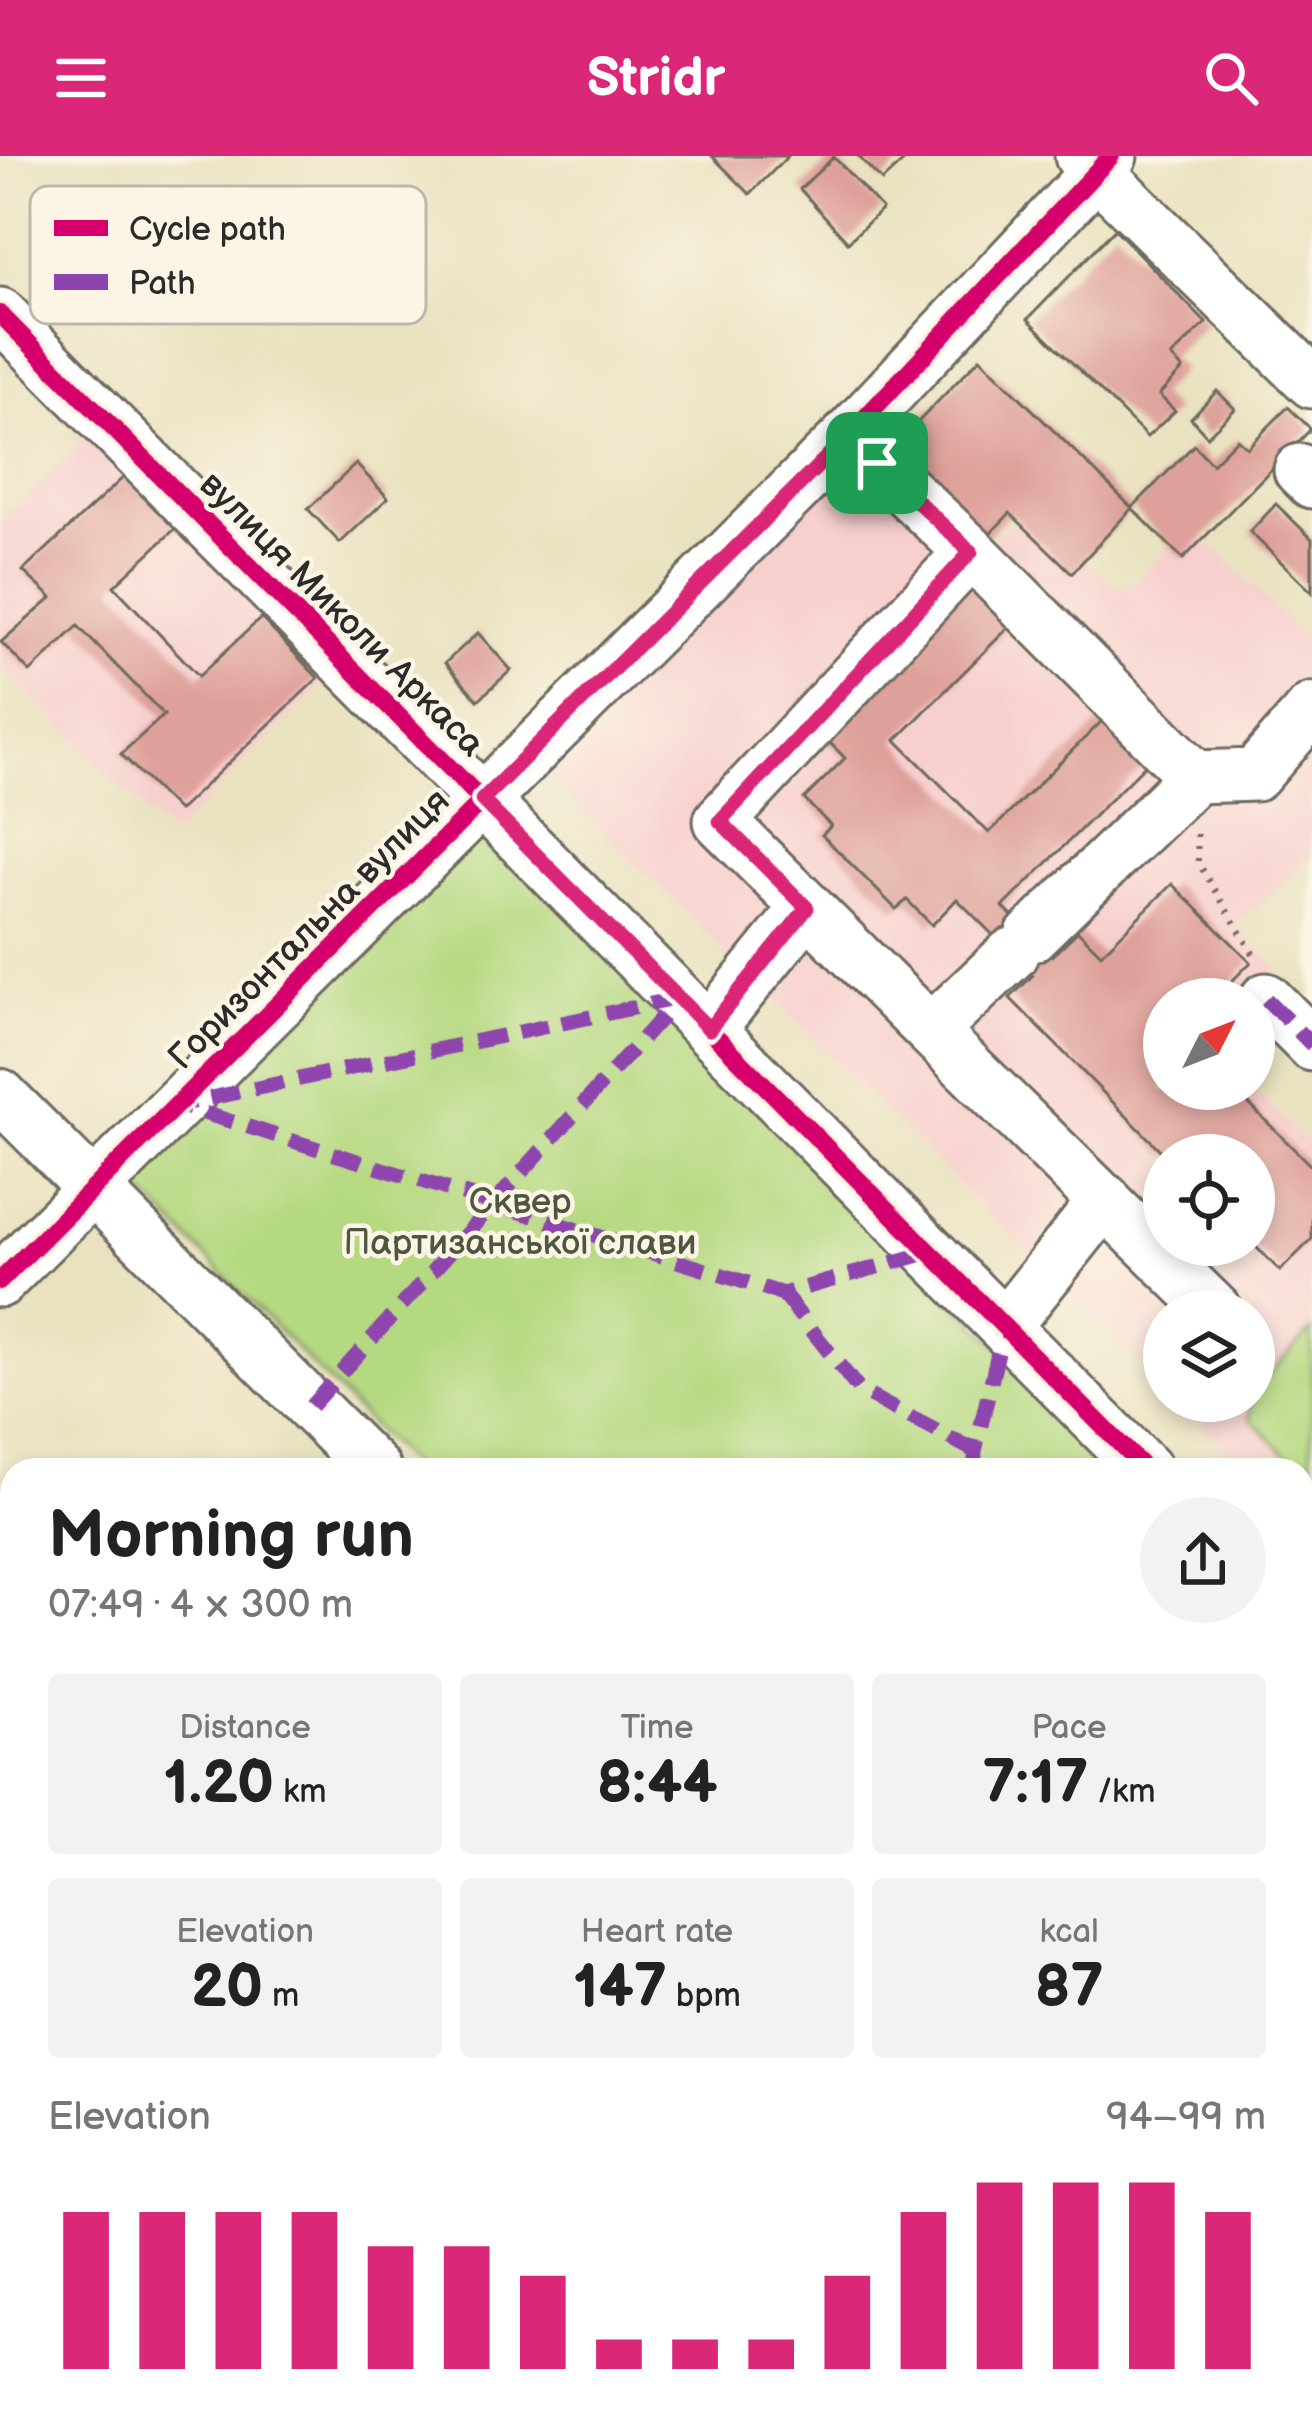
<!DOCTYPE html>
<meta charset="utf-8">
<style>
:root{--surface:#fff;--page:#f2f2f2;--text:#222;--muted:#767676;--accent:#db2777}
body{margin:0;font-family:"Balsamiq Sans",sans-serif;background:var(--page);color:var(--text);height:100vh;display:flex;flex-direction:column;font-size:45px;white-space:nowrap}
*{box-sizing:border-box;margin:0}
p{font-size:39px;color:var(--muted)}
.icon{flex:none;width:66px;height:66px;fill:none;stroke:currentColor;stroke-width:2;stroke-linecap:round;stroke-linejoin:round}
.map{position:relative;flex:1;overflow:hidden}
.drawer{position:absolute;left:0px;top:1302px;width:1314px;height:972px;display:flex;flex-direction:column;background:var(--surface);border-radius:36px 36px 0 0;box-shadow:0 6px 18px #0003}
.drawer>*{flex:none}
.needle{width:78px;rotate:48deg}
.fabs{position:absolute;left:1143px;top:822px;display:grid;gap:24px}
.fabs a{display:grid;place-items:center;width:132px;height:132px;border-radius:50%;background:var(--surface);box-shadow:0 6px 18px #0003;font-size:60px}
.pin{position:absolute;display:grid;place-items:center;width:102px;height:102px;color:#fff;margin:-51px;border-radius:24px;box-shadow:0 6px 18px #0006}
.round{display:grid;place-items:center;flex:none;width:126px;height:126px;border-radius:63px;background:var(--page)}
.summary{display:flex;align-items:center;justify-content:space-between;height:204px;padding:0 48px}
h1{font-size:66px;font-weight:700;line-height:90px}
.stats{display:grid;grid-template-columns:repeat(3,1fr);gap:18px;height:204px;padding:12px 48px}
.stats div{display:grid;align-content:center;border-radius:12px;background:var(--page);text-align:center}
.stats b{font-size:60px;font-weight:700}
.stats small{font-size:33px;font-weight:400}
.stats p{font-size:33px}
.chart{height:336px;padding:24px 48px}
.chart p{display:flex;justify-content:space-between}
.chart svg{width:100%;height:216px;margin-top:12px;stroke:var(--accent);stroke-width:6}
header{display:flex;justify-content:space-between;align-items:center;height:156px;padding:0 48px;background:var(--accent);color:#fff;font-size:54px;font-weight:700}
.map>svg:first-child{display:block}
.built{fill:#f7d0ce;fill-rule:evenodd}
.green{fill:#b5d981;stroke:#708256;stroke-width:3}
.building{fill:#dea09a}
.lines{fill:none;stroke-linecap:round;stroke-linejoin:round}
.minor-casing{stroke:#6e6b5f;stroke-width:57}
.path{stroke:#6e6b5f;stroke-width:6;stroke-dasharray:3 9;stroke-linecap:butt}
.minor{stroke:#fff;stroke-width:51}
.quiet{stroke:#8e44ad;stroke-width:15;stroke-dasharray:30 15;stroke-linecap:butt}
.cycleway-casing{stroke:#fcf5e5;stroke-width:26}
.cycleway{stroke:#d6006c;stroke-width:18}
.route-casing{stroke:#fff;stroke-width:24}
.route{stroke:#db2777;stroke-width:15}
.labels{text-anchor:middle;stroke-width:9;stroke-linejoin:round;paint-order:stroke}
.street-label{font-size:36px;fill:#2b2b2b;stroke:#fcf5e5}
.park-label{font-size:36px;fill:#4e5640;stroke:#fcf5e5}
.key{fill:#fcf5e5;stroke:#bdb8ad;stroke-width:3}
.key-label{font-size:33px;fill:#2b2b2b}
</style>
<header><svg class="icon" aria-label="menu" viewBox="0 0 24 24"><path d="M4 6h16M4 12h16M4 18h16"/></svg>Stridr<svg class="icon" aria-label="search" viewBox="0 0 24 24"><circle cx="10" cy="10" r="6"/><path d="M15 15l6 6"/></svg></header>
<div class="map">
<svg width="1312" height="2274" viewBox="0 0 1312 2274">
<rect width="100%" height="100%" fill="#fcf5e5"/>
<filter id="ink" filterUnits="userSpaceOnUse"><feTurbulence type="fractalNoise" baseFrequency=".00833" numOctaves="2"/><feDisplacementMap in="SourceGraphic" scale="24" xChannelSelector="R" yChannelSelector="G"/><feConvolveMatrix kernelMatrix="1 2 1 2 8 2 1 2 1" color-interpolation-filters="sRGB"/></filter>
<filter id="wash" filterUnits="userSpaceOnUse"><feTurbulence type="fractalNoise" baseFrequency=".004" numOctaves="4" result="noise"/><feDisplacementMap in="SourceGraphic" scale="48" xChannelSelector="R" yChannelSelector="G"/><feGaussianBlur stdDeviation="2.7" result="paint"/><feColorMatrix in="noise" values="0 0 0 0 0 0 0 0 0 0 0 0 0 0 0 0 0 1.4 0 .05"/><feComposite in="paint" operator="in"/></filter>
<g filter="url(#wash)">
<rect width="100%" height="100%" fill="#e9e2c0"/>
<path class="built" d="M93 274 335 516 171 680 0 509V366Z
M880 278 991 384 1022 356 1123 435 1173 388 1188 399 1204 381 1312 489V698L1236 769 1278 812 1248 843H1164V933H1253L1312 992V1379L1302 1369V1314H1246L1177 1245H1254V1155H1164V1232L544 617ZM1164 999H1254V1089H1164Z"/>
<path class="green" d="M483 672 1121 1314H415L131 1024Z
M1312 1174V1324L1250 1262 1254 1234Z
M1302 1496 1312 1506V1641L1302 1651Z"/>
<g id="blocks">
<path class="building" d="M712 0H788L750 38Z
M858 0H909L882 25Z
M834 1 882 53 848 86 800 33Z
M1115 73 1206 167 1171 201 1183 213 1159 239 1175 255 1147 281 1028 163Z
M980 202 1132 352 1072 417 1010 357 985 383 892 293Z
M1217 235 1235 253 1207 280 1191 262Z
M1288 251 1311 273 1183 403 1132 352 1194 289 1212 308 1237 283 1247 292Z
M356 308 388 342 340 387 308 353Z
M127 318 177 371 114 430 199 520 261 462 318 522 178 655 121 598 164 559 78 470 30 516 1 486 52 442 23 415Z
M1276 348 1312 383V436L1250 376Z
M970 423 1013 467 896 584 989 677 1107 560 1151 603 1003 751 1052 800 1078 775 1101 798 1172 728 1251 806 1214 843H1164V933H1234L1312 1011V1083L1280 1115 1254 1089V999H1165L1010 842 1033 819 957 743 932 769 907 744 896 753 822 679 831 670 804 643 845 602 818 575Z
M478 477 511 514 478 544 445 507Z
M1302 1887 1312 1897V1965L1302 1975Z"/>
</g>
</g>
<g filter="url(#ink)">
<use href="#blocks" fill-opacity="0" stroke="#6e6b5f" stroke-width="3"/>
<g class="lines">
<defs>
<path id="minor" d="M1081 0 1312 226
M0 158 1146 1314
M848 280 971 396 720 665 931 875 1012 798
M1300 314 1312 326
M971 396 1195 621
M1031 780 1195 621 1255 619 1312 553
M1266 843 1312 889
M709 873 807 752
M931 875 1216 1155
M0 939 375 1314
M0 1125 848 280 1111 0
M1004 1171 1105 1044
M1302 1471 1312 1481
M0 1785 12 1797
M1302 2031 1312 2021
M1302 2239 1312 2249
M469 2262 481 2274
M1062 2274 1074 2262"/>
</defs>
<use href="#minor" class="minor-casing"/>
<path class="path" d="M1197 678 1198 706 1257 804"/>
<use href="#minor" class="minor"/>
<path class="quiet" d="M679 842 178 949 783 1138 930 1096
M1266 843 1312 889
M783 1138 860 1235 975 1295
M311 1250 679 842
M975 1314V1295L1004 1171"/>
<defs>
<path id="cycleway" d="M0 158 1146 1314
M0 1125 848 280 1111 0"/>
</defs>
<use href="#cycleway" class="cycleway-casing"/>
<use href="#cycleway" class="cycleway"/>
</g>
</g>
<g class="lines" filter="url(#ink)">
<defs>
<path id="route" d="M848 280 971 396 720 665 807 752 709 873 482 644Z"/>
</defs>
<use href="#route" class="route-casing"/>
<use href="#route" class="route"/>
</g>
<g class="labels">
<g class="street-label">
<text transform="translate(343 457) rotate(45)" y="13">вулиця Миколи Аркаса</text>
<text transform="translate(308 772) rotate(-45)" y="13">Горизонтальна вулиця</text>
</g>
<g class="park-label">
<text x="520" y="1057">Сквер<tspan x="520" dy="41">Партизанської слави</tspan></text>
</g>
</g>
<rect x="30" y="30" width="396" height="138" rx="18" class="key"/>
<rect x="54" y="64" width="54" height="16" fill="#d6006c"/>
<rect x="54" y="118" width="54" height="16" fill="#8e44ad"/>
<g class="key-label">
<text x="129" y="84">Cycle path</text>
<text x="129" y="138">Path</text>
</g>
</svg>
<div class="fabs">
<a><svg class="needle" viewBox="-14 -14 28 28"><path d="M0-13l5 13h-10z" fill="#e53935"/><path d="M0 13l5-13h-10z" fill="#767676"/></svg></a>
<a><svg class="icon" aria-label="locate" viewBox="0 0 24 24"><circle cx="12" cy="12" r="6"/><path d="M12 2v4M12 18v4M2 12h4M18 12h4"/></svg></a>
<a><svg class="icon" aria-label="layers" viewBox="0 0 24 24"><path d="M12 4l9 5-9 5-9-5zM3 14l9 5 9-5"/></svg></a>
</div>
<div class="pin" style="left:877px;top:307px;background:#1e9e55"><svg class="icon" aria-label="arrive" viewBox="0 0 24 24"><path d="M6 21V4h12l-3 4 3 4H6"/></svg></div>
<section class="drawer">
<div class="summary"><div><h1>Morning run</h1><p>07:49 · 4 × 300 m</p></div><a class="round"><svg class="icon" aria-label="share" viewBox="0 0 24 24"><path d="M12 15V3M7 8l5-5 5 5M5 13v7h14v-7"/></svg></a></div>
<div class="stats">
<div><p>Distance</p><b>1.20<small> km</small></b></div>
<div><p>Time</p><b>8:44</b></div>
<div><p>Pace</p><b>7:17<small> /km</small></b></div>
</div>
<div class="stats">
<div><p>Elevation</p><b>20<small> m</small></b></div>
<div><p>Heart rate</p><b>147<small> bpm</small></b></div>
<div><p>kcal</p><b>87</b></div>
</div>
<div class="chart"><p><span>Elevation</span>94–99 m</p>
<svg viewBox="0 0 160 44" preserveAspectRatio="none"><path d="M5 44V12M15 44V12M25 44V12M35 44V12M45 44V19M55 44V19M65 44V25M75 44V38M85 44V38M95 44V38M105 44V25M115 44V12M125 44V6M135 44V6M145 44V6M155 44V12"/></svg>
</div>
</section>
</div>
